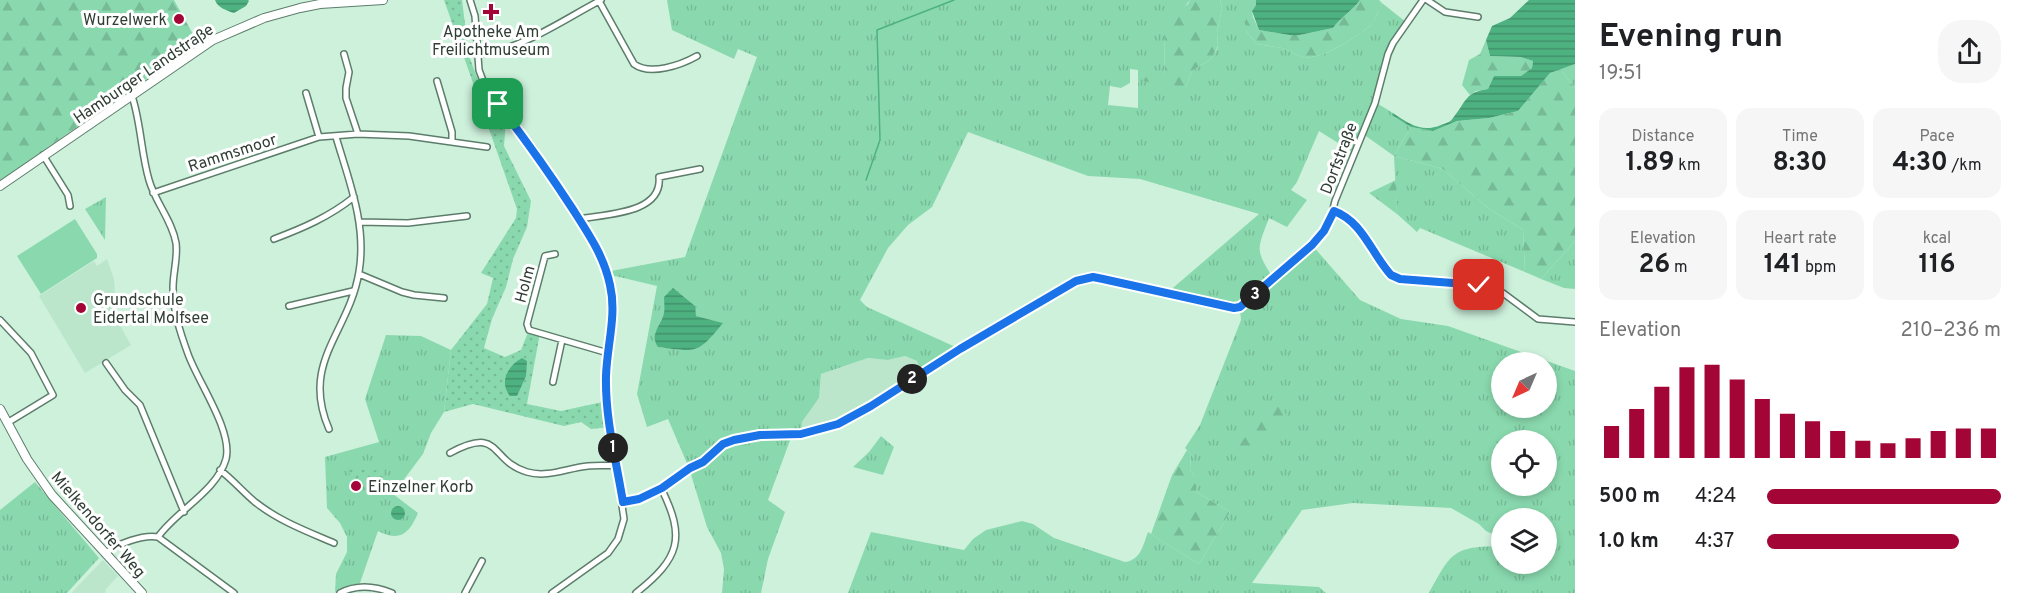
<!DOCTYPE html>
<meta charset="utf-8">
<style>
:root{--surface:#fff;--page:#f6f6f6;--text:#202124;--muted:#757577;--accent:#a30536}
body{margin:0;font-family:Overpass,sans-serif;background:var(--page);color:var(--text);height:100vh;display:flex;flex-direction:column;font-size:22px;white-space:nowrap}
*{box-sizing:border-box;margin:0}
p{font-size:20px;color:var(--muted)}
.icon{flex:none;width:33px;height:33px;fill:none;stroke:currentColor;stroke-width:2;stroke-linecap:round;stroke-linejoin:round}
.map{position:relative;flex:1;overflow:hidden}
.sheet{display:flex;flex-direction:column;background:var(--surface);width:450px}
.sheet>*{flex:none}
.needle{width:39px;rotate:224deg}
.fabs{position:absolute;left:1491px;top:352px;display:grid;gap:12px}
.fabs a{display:grid;place-items:center;width:66px;height:66px;border-radius:50%;background:var(--surface);box-shadow:0 3px 9px #0003;font-size:30px}
.pin{position:absolute;display:grid;place-items:center;width:51px;height:51px;color:#fff;margin:-26px;border-radius:12px;box-shadow:0 3px 9px #0006}
.km{position:absolute;width:30px;height:30px;margin:-15px;border-radius:50%;background:#222;color:#fff;font-size:16px;line-height:30px;text-align:center}
.round{display:grid;place-items:center;flex:none;width:63px;height:63px;border-radius:24px;background:var(--page)}
.summary{display:flex;align-items:center;justify-content:space-between;height:102px;padding:0 24px}
h1{font-size:33px;font-weight:700;line-height:45px}
.metrics{display:grid;grid-template-columns:repeat(3,1fr);gap:9px;height:102px;padding:6px 24px}
.metrics div{display:grid;align-content:center;border-radius:15px;background:var(--page);text-align:center}
.metrics b{font-size:26px;font-weight:700}
.metrics small{font-size:16px;font-weight:400}
.metrics p{font-size:16px}
.chart{height:168px;padding:12px 24px}
.chart p{display:flex;justify-content:space-between}
.chart svg{width:100%;height:108px;margin-top:6px;stroke:var(--accent);stroke-width:6}
ul{padding:0 24px;list-style:none;font-size:20px}
li{display:grid;grid-template-columns:96px 72px 1fr;align-items:center;height:45px}
li i{height:15px;border-radius:8px;background:var(--accent)}
main{display:flex;flex:1;min-height:0}
.map>svg:first-child{display:block}
.built{fill:#bbe6cc}
.grass{fill:url(#grass-tufts);fill-rule:evenodd}
.forest{fill:url(#forest-firs)}
.park{fill:url(#park-dots)}
.garden{fill:#8ad9ae}
.water{fill:url(#water-rules)}
.lines{fill:none;stroke-linecap:round;stroke-linejoin:round}
.stream{stroke:#4eb180;stroke-width:1.5}
.street-casing{stroke:#5d7d6b;stroke-width:8}
.secondary-casing{stroke:#5d7d6b;stroke-width:10}
.street{stroke:#fff;stroke-width:5}
.secondary{stroke:#fff;stroke-width:8}
.route-casing{stroke:#fff;stroke-width:12}
.route{stroke:#1a73e8;stroke-width:8}
.poi-dot{fill:#a30536;stroke:#fff;stroke-width:2}
.labels{text-anchor:middle;stroke-width:6;stroke-linejoin:round;paint-order:stroke}
.poi-label{font-size:16px;fill:#303e36;stroke:#fff;text-anchor:start}
.street-label{font-size:16px;fill:#303e36;stroke:#fff}
</style>
<main>
<div class="map">
<svg width="1575" height="593" viewBox="0 0 1575 593">
<defs>
<pattern id="grass-tufts" width="24" height="20" patternUnits="userSpaceOnUse" patternTransform="scale(1.5)"><rect width="24" height="20" fill="#8ad9ae"/><path d="M3 7l-1-3M5 7V3M7 7l1-3M15 17l-1-3M17 17v-4M19 17l1-3" fill="none" stroke="#77bb96"/></pattern>
<pattern id="forest-firs" width="22" height="20" patternUnits="userSpaceOnUse" patternTransform="scale(1.5)"><rect width="22" height="20" fill="#8ad9ae"/><path d="M5 1l3.5 6h-7zM16 11l3.5 6h-7z" fill="#77bb96"/></pattern>
<pattern id="park-dots" width="8" height="8" patternUnits="userSpaceOnUse" patternTransform="scale(1.5)"><rect width="8" height="8" fill="#8ad9ae"/><path d="M2 2h.1M6 6h.1" fill="none" stroke="#77bb96" stroke-width="1.8" stroke-linecap="round"/></pattern>
<pattern id="water-rules" width="6" height="5" patternUnits="userSpaceOnUse" patternTransform="scale(1.5)"><rect width="6" height="5" fill="#4eb180"/><path d="M0 2.5h6" fill="none" stroke="#41916a"/></pattern>
</defs>
<rect width="100%" height="100%" fill="#cef1dc"/>
<path class="built" d="M107 259 114 279 117 320 131 345 85 373 39 296 94 261 97 266Z
M905 356 917 361 920 368 849 413 819 426 802 429V422L819 398 821 374 868 358 888 360Z
M103 560 118 576 106 589 105 593H71Z"/>
<path class="grass" d="M667 0H1190L1164 33 1165 78 1186 87 1192 71 1211 59 1218 47 1217 33 1222 8 1220 0H1256V5L1252 11 1253 17 1246 20V31L1257 44 1282 48 1305 58 1322 55 1344 44 1373 24 1382 3 1406 22 1393 43 1375 102 1393 113V115L1411 127 1394 156 1443 169 1488 208 1523 230 1525 272 1420 228 1417 232 1397 214 1394 156 1363 134 1354 153 1319 131 1297 182 1291 190 1307 200 1287 227 1269 218C1257 250 1255 249 1273 278L1312 245 1360 300 1401 319 1448 326 1575 371V593H1429C1452 551 1453 547 1501 546L1502 564H1546V519H1502L1501 538 1486 531 1479 524 1451 508 1353 503 1302 510 1252 583 1319 587 1326 593H848L871 532 964 550 973 539 986 530 1022 521 1033 524 1054 538 1125 562C1141 560 1143 545 1148 532L1199 564 1230 512 1195 491V477L1190 470 1191 454 1185 448 1200 425 1241 320 1240 308 1167 293 1259 214 1140 179 1088 176 968 132 932 207 908 225 888 248 860 300 867 307 960 349 922 373 917 361 905 356 888 360 868 358 821 374 819 398 802 422 801 434 792 435 768 500 785 512 768 559 761 593H722L724 569 721 553 707 527 689 468 668 419 647 427 637 394 657 286 615 276 612 277 611 271 685 257 757 57 738 49 734 59 672 30ZM1130 69 1138 70V108L1108 105 1110 86 1121 88 1130 83ZM664 314 696 316 722 323C698 355 696 352 659 347L655 334ZM1502 363H1546V408H1502ZM1502 441H1546V486H1502Z
M1575 64V88L1560 69Z
M106 197 105 240 85 209Z
M1575 241V289L1564 288 1541 279Z
M386 335 421 336 451 350 444 412 431 433 423 454 393 494 418 513C409 534 400 542 378 531L360 583 343 587 335 592 336 574 347 552V537L340 523 327 508 325 457 379 442 365 399Z
M881 436 894 447 883 475 853 467 869 452Z
M35 482 99 558 67 593H0V510Z"/>
<path class="forest" d="M0 0H174L198 43 41 152 0 182Z
M1190 0H1220L1222 8 1217 33 1218 46 1211 59 1192 71 1186 87 1143 81 1144 75 1165 78 1164 33 1168 17 1188 4Z
M1360 0H1379L1382 3 1373 24 1344 44 1322 55 1305 58 1282 48 1257 44 1246 31V19L1253 17 1259 30 1295 36 1333 28C1341 17 1352 11 1360 0Z
M1486 40 1490 56 1522 57 1533 61 1532 68 1521 76H1494L1488 89 1476 91 1470 95 1462 85 1469 60 1480 54Z
M1560 69 1575 88V241L1541 279 1525 272 1523 230 1488 208 1443 169 1394 156 1411 127 1433 131 1457 121 1489 118 1518 111 1550 73Z
M1396 180 1397 214 1369 193Z
M1271 407H1280L1286 414 1282 427 1248 460 1239 461 1235 455 1238 446Z
M1187 450 1191 454 1190 470 1195 477V491L1230 512 1199 564 1151 534 1172 475Z"/>
<path class="park" d="M444 0H462L469 56 481 88 506 120 504 146 531 201 527 227 513 259 506 287 492 319 484 348 505 357 521 350 529 330 540 333 527 404 561 411 607 401 610 427 591 429 581 422 564 426 473 404 444 412 451 350 487 304 493 278 481 273 516 218 517 209Z
M349 468 384 471 383 481 350 479Z"/>
<path class="garden" d="M75 219 97 254V258L41 294 17 256Z
M750 284 764 289 758 315 744 309Z"/>
<path class="water" d="M215 0H248L249 1 246 6 234 13C227 11 217 7 215 0Z
M1256 0H1360C1352 11 1341 17 1333 28L1295 36 1259 30 1252 11 1256 5Z
M1529 0H1575V64L1550 73 1518 111 1489 118 1457 121 1433 131 1411 127 1392 115 1393 113C1409 124 1422 133 1441 125 1446 123 1451 122 1453 118 1466 102 1465 92 1488 89L1494 76H1521L1532 68 1533 61 1521 57 1490 56 1486 40 1492 26 1510 18Z
M673 288 695 306 696 316 723 323C697 355 697 352 658 347 649 334 661 326 664 313 665 308 664 302 664 297Z
M522 358 527 361 526 376 517 396H510C499 383 507 366 522 358Z
M391 513a7 7 0 1 1 14 0a7 7 0 1 1-14 0Z"/>
<g class="lines">
<path class="stream" d="M866 180 880 140 877 30 954 0"/>
<defs>
<path id="street" d="M470 0 475 16 479 70 485 86 533 148 593 242 607 273 611 287 613 313 606 376 607 404 624 519 618 539 608 553 552 593
M1427 0 1445 12 1478 17
M599 1 634 64C650 76 681 65 697 56
M344 54 349 72 346 88V98L358 134
M477 55C523 49 561 21 601 0
M437 81 452 132V141
M306 93 319 137
M132 96C141 123 141 153 149 180 155 202 172 220 176 243 178 258 173 272 173 288 173 311 180 332 188 354 198 382 233 431 226 459 217 491 176 511 158 537
M43 155 68 195 70 206
M153 193 319 137 358 134 409 136 487 147
M1333 211C1369 224 1369 264 1400 279L1479 285 1503 293 1538 319 1575 322
M579 219C605 214 663 214 659 177L700 169
M360 222 408 223 467 216
M274 239C303 228 329 217 354 197
M555 254 545 256 527 324 529 330 608 353
M359 274 402 292 414 295 444 298
M289 306 353 291
M0 320 31 353 53 395 7 423
M106 363 125 390 140 405 184 512
M553 382 562 340
M329 429C300 362 349 333 359 272 367 225 349 181 336 137
M450 453C502 425 489 461 527 472 548 478 567 468 588 466 597 465 607 466 616 465
M220 470C233 480 243 492 255 502 279 521 306 531 334 543
M623 502 639 499 661 488 690 468 703 462 723 444 734 440 760 435 801 434 838 425 871 406 995 328 1076 281 1093 277 1103 279 1234 308 1244 305 1312 245 1330 221 1335 201 1375 103 1388 54 1393 43 1423 0
M105 554C116 544 144 534 158 537L234 593
M340 593C357 584 375 586 392 593
M465 593 482 561
M636 593C680 558 686 538 661 488"/>
<path id="secondary" d="M0 186 213 40 264 18 300 8 320 4 383 0
M0 409 27 459 52 495 142 593"/>
</defs>
<use href="#street" class="street-casing"/>
<use href="#secondary" class="secondary-casing"/>
<use href="#street" class="street"/>
<use href="#secondary" class="secondary"/>
</g>
<g class="lines">
<defs>
<path id="route" d="M498 104C525 139 548 171 572 208 588 233 604 256 610 285 617 315 607 345 606 376 605 418 616 460 623 502L639 499 662 488 690 468 703 462 723 444 734 440 760 435 801 434 838 424 871 406 960 349 1076 281 1093 277 1103 279 1234 308 1240 307 1312 245 1324 231 1334 211C1363 222 1371 253 1391 275L1400 279 1479 285"/>
</defs>
<use href="#route" class="route-casing"/>
<use href="#route" class="route"/>
</g>
<g class="poi-dot">
<path d="M488 3h6v6h6v6h-6v6h-6v-6h-6v-6h6z"/>
<circle cx="179" cy="19" r="6"/>
<circle cx="81" cy="308" r="6"/>
<circle cx="356" cy="486" r="6"/>
</g>
<g class="labels">
<g class="poi-label">
<text x="167" y="25" text-anchor="end">Wurzelwerk</text>
<text x="491" y="37" text-anchor="middle">Apotheke Am<tspan x="491" dy="18">Freilichtmuseum</tspan></text>
<text x="93" y="305">Grundschule<tspan x="93" dy="18">Eidertal Molfsee</tspan></text>
<text x="368" y="492">Einzelner Korb</text>
</g>
<g class="street-label">
<text transform="translate(143 73) rotate(-34)" y="6">Hamburger Landstraße</text>
<text transform="translate(232 152) rotate(-18)" y="6">Rammsmoor</text>
<text transform="translate(1338 158) rotate(-69)" y="6">Dorfstraße</text>
<text transform="translate(524 284) rotate(-75)" y="6">Holm</text>
<text transform="translate(99 524) rotate(49)" y="6">Mielkendorfer Weg</text>
</g>
</g>
</svg>
<div class="fabs">
<a><svg class="needle" viewBox="-14 -14 28 28"><path d="M0-13l5 13h-10z" fill="#e53935"/><path d="M0 13l5-13h-10z" fill="#757577"/></svg></a>
<a><svg class="icon" aria-label="locate" viewBox="0 0 24 24"><circle cx="12" cy="12" r="6"/><path d="M12 2v4M12 18v4M2 12h4M18 12h4"/></svg></a>
<a><svg class="icon" aria-label="layers" viewBox="0 0 24 24"><path d="M12 4l9 5-9 5-9-5zM3 14l9 5 9-5"/></svg></a>
</div>
<div class="pin" style="left:498px;top:104px;background:#1e9e55"><svg class="icon" aria-label="arrive" viewBox="0 0 24 24"><path d="M6 21V4h12l-3 4 3 4H6"/></svg></div>
<div class="pin" style="left:1479px;top:285px;background:#d93025"><svg class="icon" aria-label="check" viewBox="0 0 24 24"><path d="M5 12l5 5 9-10"/></svg></div>
<b class="km" style="left:613px;top:448px">1</b>
<b class="km" style="left:912px;top:379px">2</b>
<b class="km" style="left:1255px;top:295px">3</b>
</div>
<section class="sheet">
<div class="summary"><div><h1>Evening run</h1><p>19:51</p></div><a class="round"><svg class="icon" aria-label="share" viewBox="0 0 24 24"><path d="M12 15V3M7 8l5-5 5 5M5 13v7h14v-7"/></svg></a></div>
<div class="metrics">
<div><p>Distance</p><b>1.89<small> km</small></b></div>
<div><p>Time</p><b>8:30</b></div>
<div><p>Pace</p><b>4:30<small> /km</small></b></div>
</div>
<div class="metrics">
<div><p>Elevation</p><b>26<small> m</small></b></div>
<div><p>Heart rate</p><b>141<small> bpm</small></b></div>
<div><p>kcal</p><b>116</b></div>
</div>
<div class="chart"><p><span>Elevation</span>210–236 m</p>
<svg viewBox="0 0 160 44" preserveAspectRatio="none"><path d="M5 44V31M15 44V24M25 44V15M35 44V7M45 44V6M55 44V12M65 44V20M75 44V26M85 44V29M95 44V33M105 44V37M115 44V38M125 44V36M135 44V33M145 44V32M155 44V32"/></svg>
</div>
<ul>
<li><b>500 m</b>4:24<i style="width:100%"></i></li>
<li><b>1.0 km</b>4:37<i style="width:82%"></i></li>
</ul>
</section>
</main>
